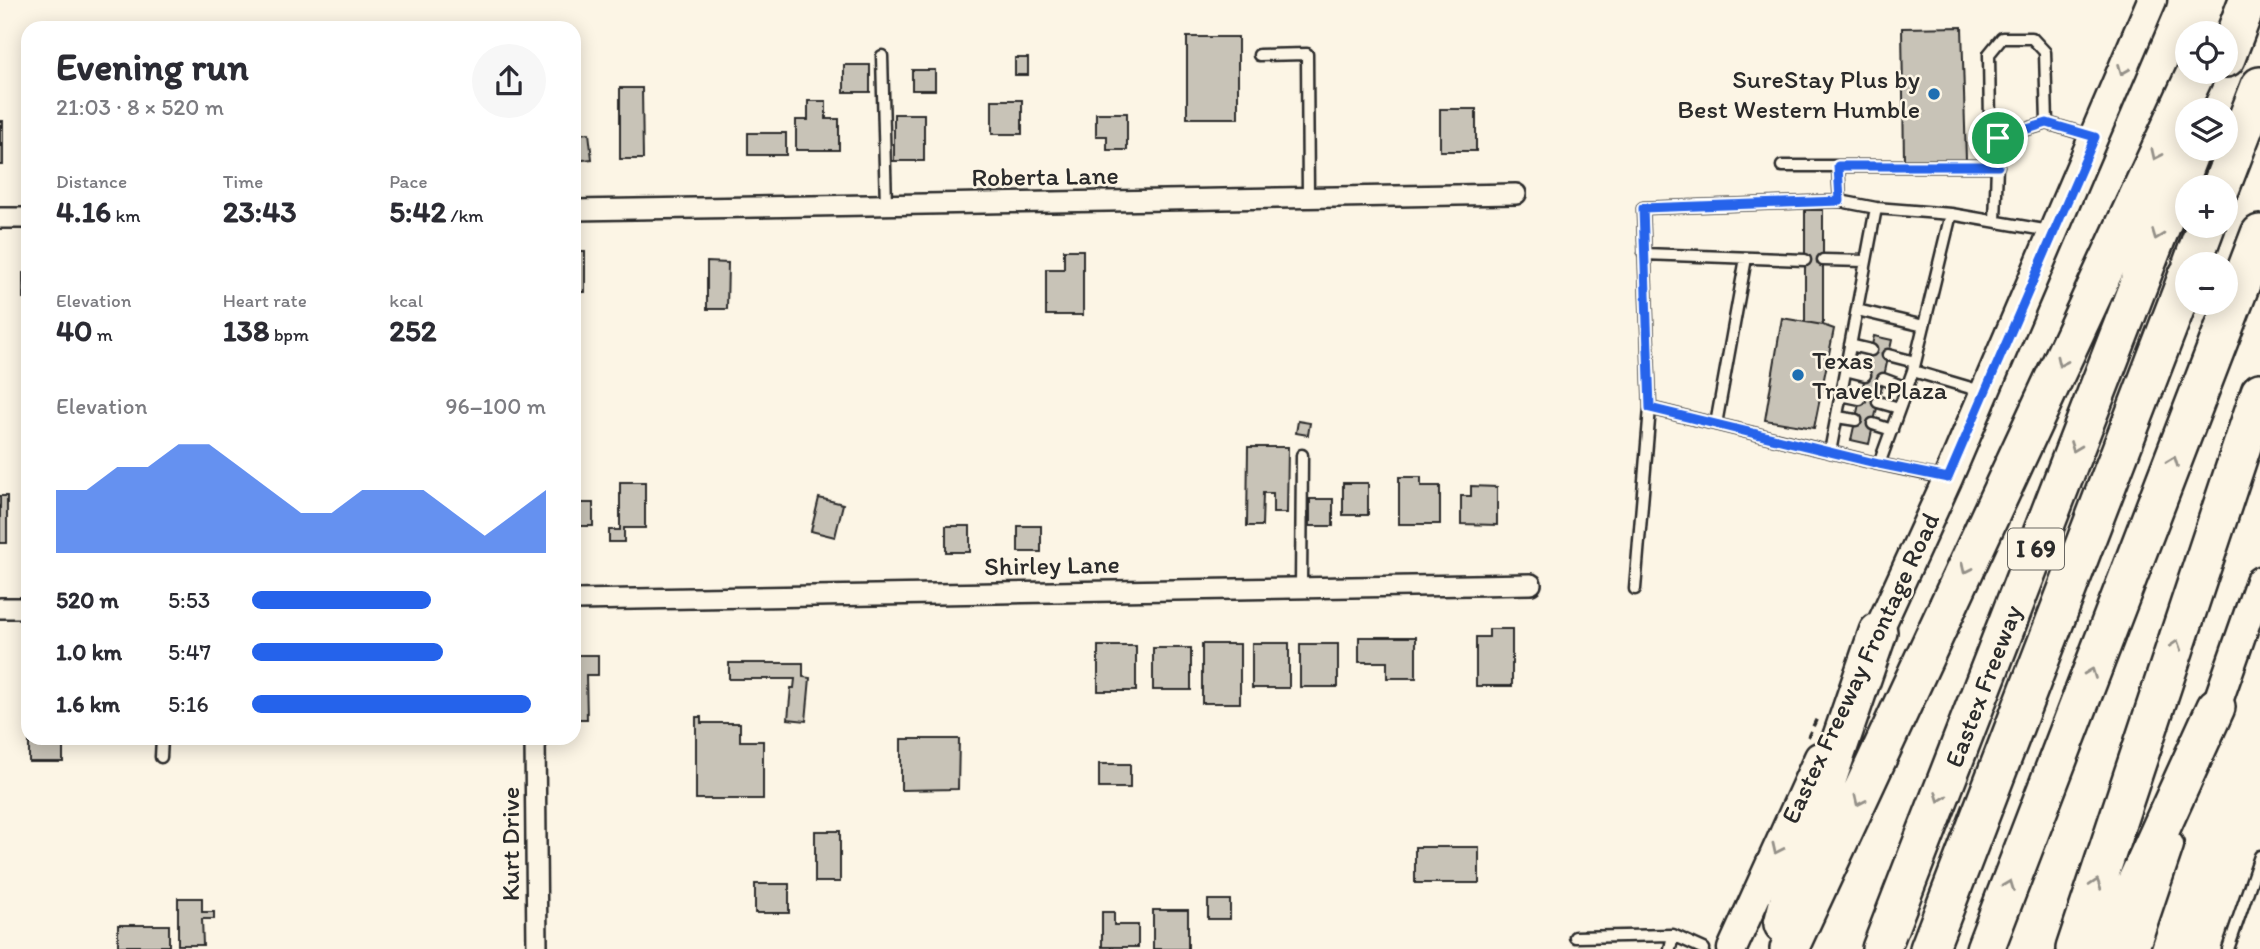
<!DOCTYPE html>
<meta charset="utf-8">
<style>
:root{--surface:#fff;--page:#f7f7f7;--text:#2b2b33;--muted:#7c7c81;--accent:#2563eb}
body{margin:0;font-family:Itim,sans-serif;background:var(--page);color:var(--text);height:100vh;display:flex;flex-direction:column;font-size:26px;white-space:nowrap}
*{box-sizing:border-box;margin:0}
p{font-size:23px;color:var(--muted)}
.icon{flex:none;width:38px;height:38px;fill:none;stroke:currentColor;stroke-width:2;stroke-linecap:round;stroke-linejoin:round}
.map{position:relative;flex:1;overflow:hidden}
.details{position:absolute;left:21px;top:21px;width:560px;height:724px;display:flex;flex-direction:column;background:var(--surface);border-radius:21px;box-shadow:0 4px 18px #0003}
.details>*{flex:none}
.controls{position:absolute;left:2175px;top:21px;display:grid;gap:14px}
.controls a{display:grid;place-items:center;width:63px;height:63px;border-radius:50%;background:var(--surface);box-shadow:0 4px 18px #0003;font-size:35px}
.pin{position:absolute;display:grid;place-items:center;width:60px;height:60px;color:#fff;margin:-30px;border:4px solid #fff;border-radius:50%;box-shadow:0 2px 7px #0007}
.round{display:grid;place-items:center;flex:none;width:74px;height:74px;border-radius:37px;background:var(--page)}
.head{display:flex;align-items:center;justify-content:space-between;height:119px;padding:0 35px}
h1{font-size:38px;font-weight:800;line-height:52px}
.metrics{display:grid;grid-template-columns:repeat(3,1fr);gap:10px;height:119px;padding:7px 35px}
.metrics div{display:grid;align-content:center}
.metrics b{font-size:30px;font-weight:800}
.metrics small{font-size:19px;font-weight:400}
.metrics p{font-size:19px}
.chart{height:196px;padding:14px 35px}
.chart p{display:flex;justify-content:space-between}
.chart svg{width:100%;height:126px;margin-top:7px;fill:var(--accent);opacity:.7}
ul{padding:0 35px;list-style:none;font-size:23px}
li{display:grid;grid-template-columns:112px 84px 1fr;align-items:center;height:52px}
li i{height:18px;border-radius:9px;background:var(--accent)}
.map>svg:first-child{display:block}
.building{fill:#c8c3b7;stroke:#2b2b2b;stroke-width:2}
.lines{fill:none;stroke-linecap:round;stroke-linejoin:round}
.service-casing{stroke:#2b2b2b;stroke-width:15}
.minor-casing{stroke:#2b2b2b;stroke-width:24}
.secondary-casing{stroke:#2b2b2b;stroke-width:33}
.motorway-casing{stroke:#2b2b2b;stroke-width:42}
.path{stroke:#2b2b2b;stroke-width:3.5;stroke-dasharray:7 5;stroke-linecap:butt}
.service{stroke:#fcf5e5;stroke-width:10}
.minor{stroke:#fcf5e5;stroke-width:19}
.secondary{stroke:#fcf5e5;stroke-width:28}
.motorway{stroke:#fcf5e5;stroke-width:37}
.oneway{stroke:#949088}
.route-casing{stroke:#fff;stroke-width:14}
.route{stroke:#2563eb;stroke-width:9}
.poi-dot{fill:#1f6fb2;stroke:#fcf5e5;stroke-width:2.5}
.labels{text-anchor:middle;stroke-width:5;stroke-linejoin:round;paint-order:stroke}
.shield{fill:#fcf5e5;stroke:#6a6863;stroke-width:2}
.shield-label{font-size:24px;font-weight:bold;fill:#2b2b2b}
.poi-label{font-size:26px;fill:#2b2b2b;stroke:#fcf5e5;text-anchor:end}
.street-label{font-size:26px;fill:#2b2b2b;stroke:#fcf5e5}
</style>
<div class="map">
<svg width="2260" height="949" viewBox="0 0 2260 949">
<rect width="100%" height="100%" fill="#fcf5e5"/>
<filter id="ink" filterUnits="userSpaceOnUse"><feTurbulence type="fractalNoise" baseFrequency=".0143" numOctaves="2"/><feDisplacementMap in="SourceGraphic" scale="14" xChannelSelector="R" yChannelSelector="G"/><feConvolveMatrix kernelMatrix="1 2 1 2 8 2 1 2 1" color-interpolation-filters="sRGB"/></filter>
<g filter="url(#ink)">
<path class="building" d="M1962 27 1966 160H1904L1902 28Z
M1187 37H1238V118H1187Z
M1015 58H1028V75H1015Z
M844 65H870V92H844Z
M912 70H935V90H912Z
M620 88H642L643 159H620Z
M992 100H1022V134H992Z
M808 101H826V119H839V150H796V120H808Z
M1440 109H1476V151H1440Z
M1096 113H1127V150H1107V136H1096Z
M894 114H924V161H894Z
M0 121H3V165H0Z
M574 124H578L579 134 589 133 592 159 574 161Z
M748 133H786V155H748Z
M1805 210H1823V325L1805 322Z
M1064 250H1083V315H1046V269H1064Z
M574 251H585V292H574Z
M707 262 728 263 727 309H707Z
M23 273H28V298H23Z
M1782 318 1823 325 1834 329 1814 428 1765 420Z
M1874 336 1892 340 1869 444 1851 440Z
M1298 421 1310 423 1308 435 1296 433Z
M1248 447H1288L1287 513H1273V493H1263L1262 526H1247Z
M1399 477H1421V486H1440V524H1399Z
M620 482H645V528H624V542H609V530H620Z
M1343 483H1368V515H1343Z
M1471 486 1497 487V525L1461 524V496H1471Z
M0 496H7V543H0Z
M819 498 843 504 835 537 811 531Z
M1310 499H1333V526H1310Z
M574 503H593V526H574Z
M946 526H970V552H946Z
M1018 526H1041V552H1018Z
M1489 629H1512V686H1476V637H1489Z
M1359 637H1416V678H1387V662H1359Z
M1252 643H1289V688H1252Z
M1202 644H1240V703H1202Z
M1300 644H1338V687H1300Z
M1098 646H1136V691H1098Z
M1153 648H1191V690H1153Z
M574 655H598V675H586L587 719H574Z
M729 663H803V677L810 678 806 721 788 719 791 688H794L795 679H729Z
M696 717H701V723H740V741H763V799H696Z
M29 738H63V762H29Z
M77 738H102V743H77Z
M901 739H959L958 789 901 790Z
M1099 764H1130V788H1099Z
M815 831H840V882H815Z
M1415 847H1479V883H1415Z
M755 884H789V913H755Z
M178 898H202V912H214V919H202L203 945H178Z
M1208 900H1230V919H1208Z
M1153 910H1188V949H1153Z
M1102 912H1114V925H1138V947H1102Z
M118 925H169V946H118Z"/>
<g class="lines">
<defs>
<path id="service" d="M1259 55 1307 54 1308 197
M882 56 886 205
M1998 138 1990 125 1989 54 2002 38H2032L2045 52 2047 123
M1782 166H1998
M1838 166 1840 201
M1951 214 1913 371 1981 391
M1995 221 1998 138 2047 123 2091 136
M1644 254 1805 260
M1823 260 1866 261
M1857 310 1924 326
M1850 345 1871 350
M1888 355 1915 362
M1845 370 1865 375
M1883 379 1907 388
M1841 395 1860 399
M1878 402 1899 408
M1650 408 1879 464 1945 478
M1837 417 1856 420
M1716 424 1746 258
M1873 424 1892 430
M1830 452 1876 208
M1879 464 1913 371
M1301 587 1302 455
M1635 589 1650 408 1643 208 1840 201 1876 208 1951 214 2050 231
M161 757 162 738
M1575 937 1673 935 1704 949
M1670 949 1673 935
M2228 949 2260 856"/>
<path id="minor" d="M574 210 1516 194
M0 218H28
M574 600 1531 584
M0 608H28
M535 738 537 949"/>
<path id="secondary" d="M1869 651 1948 478 2152 0
M2210 724 2260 581
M1732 949 1819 757
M2134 949 2169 845"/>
<path id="motorway" d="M2226 58 2248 0
M2221 187 2260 86
M2192 264 2206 226
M1783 924 1798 864 1878 632
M1789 949 2196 72
M1881 949 2191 149
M1929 949 2188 275
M1985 949 2260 234
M2075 949 2260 392
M2106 949 2216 707"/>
</defs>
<use href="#service" class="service-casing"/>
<use href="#minor" class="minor-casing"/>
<use href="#secondary" class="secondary-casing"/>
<use href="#motorway" class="motorway-casing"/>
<path class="path" d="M1808 737 1818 716"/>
<use href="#service" class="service"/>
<use href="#minor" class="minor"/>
<use href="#secondary" class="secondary"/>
<use href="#motorway" class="motorway"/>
</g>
<defs><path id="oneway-chevron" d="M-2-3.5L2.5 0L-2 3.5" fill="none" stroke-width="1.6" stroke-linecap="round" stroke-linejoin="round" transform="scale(1.75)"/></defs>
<g class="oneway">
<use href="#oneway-chevron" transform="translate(2123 70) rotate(112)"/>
<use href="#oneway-chevron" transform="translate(2156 155) rotate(115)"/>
<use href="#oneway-chevron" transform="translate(2157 235) rotate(111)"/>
<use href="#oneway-chevron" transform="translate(2061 362) rotate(115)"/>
<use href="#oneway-chevron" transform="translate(2075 447) rotate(111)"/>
<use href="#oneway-chevron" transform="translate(2173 461) rotate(-69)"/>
<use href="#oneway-chevron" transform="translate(1966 569) rotate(115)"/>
<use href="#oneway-chevron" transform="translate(2176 645) rotate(-72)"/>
<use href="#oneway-chevron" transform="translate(2091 673) rotate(-69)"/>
<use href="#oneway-chevron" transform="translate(1940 797) rotate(111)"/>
<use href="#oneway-chevron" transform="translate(1859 801) rotate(115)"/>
<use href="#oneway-chevron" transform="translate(1777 849) rotate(115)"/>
<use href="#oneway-chevron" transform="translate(2096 884) rotate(-72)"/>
<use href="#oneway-chevron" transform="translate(2009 885) rotate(-69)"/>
</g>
</g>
<g class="lines" filter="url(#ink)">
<defs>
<path id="route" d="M2047 123 2095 137 1948 478 1879 464 1650 408 1643 208 1840 201 1838 166H1998V138Z"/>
</defs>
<use href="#route" class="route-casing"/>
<use href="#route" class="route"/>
</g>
<g class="poi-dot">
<circle cx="1934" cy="94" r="7"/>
<circle cx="1798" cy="375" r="7"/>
</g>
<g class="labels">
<rect class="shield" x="2008" y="528.5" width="56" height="41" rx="5"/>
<g class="shield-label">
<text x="2036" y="557">I 69</text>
</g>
<g class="poi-label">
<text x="1920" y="88">SureStay Plus by<tspan x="1920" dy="30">Best Western Humble</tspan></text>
<text x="1812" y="369" text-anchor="start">Texas<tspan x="1812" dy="30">Travel Plaza</tspan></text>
</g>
<g class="street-label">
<text transform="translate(1045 176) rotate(-1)" y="9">Roberta Lane</text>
<text transform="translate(1052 565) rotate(-1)" y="9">Shirley Lane</text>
<text transform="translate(1860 668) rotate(-65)" y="9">Eastex Freeway Frontage Road</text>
<text transform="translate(1983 686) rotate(-69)" y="9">Eastex Freeway</text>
<text transform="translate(510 844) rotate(-90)" y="9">Kurt Drive</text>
</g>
</g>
</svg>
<div class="controls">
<a><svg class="icon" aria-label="locate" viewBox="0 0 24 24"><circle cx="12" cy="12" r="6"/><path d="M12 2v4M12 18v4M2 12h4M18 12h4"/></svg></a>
<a><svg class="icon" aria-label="layers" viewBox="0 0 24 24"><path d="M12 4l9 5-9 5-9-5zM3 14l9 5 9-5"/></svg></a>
<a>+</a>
<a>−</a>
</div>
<div class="pin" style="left:1998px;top:138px;background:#1e9e55"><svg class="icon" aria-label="arrive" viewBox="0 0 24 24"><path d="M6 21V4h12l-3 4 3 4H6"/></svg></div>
<section class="details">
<div class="head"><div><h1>Evening run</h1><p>21:03 · 8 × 520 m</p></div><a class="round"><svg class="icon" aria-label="share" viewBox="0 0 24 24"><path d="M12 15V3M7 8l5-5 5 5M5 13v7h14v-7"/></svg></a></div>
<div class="metrics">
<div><p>Distance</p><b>4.16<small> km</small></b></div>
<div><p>Time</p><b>23:43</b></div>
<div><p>Pace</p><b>5:42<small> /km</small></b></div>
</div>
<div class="metrics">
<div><p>Elevation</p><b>40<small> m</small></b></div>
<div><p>Heart rate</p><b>138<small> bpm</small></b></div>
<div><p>kcal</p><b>252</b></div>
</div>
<div class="chart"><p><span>Elevation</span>96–100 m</p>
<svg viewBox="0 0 160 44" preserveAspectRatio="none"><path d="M0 44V22L10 22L20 14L30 14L40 6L50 6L60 14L70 22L80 30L90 30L100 22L110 22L120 22L130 30L140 38L150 30L160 22V44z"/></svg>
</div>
<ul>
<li><b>520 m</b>5:53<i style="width:61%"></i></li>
<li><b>1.0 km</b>5:47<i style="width:65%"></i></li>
<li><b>1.6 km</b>5:16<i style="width:95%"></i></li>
</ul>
</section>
</div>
